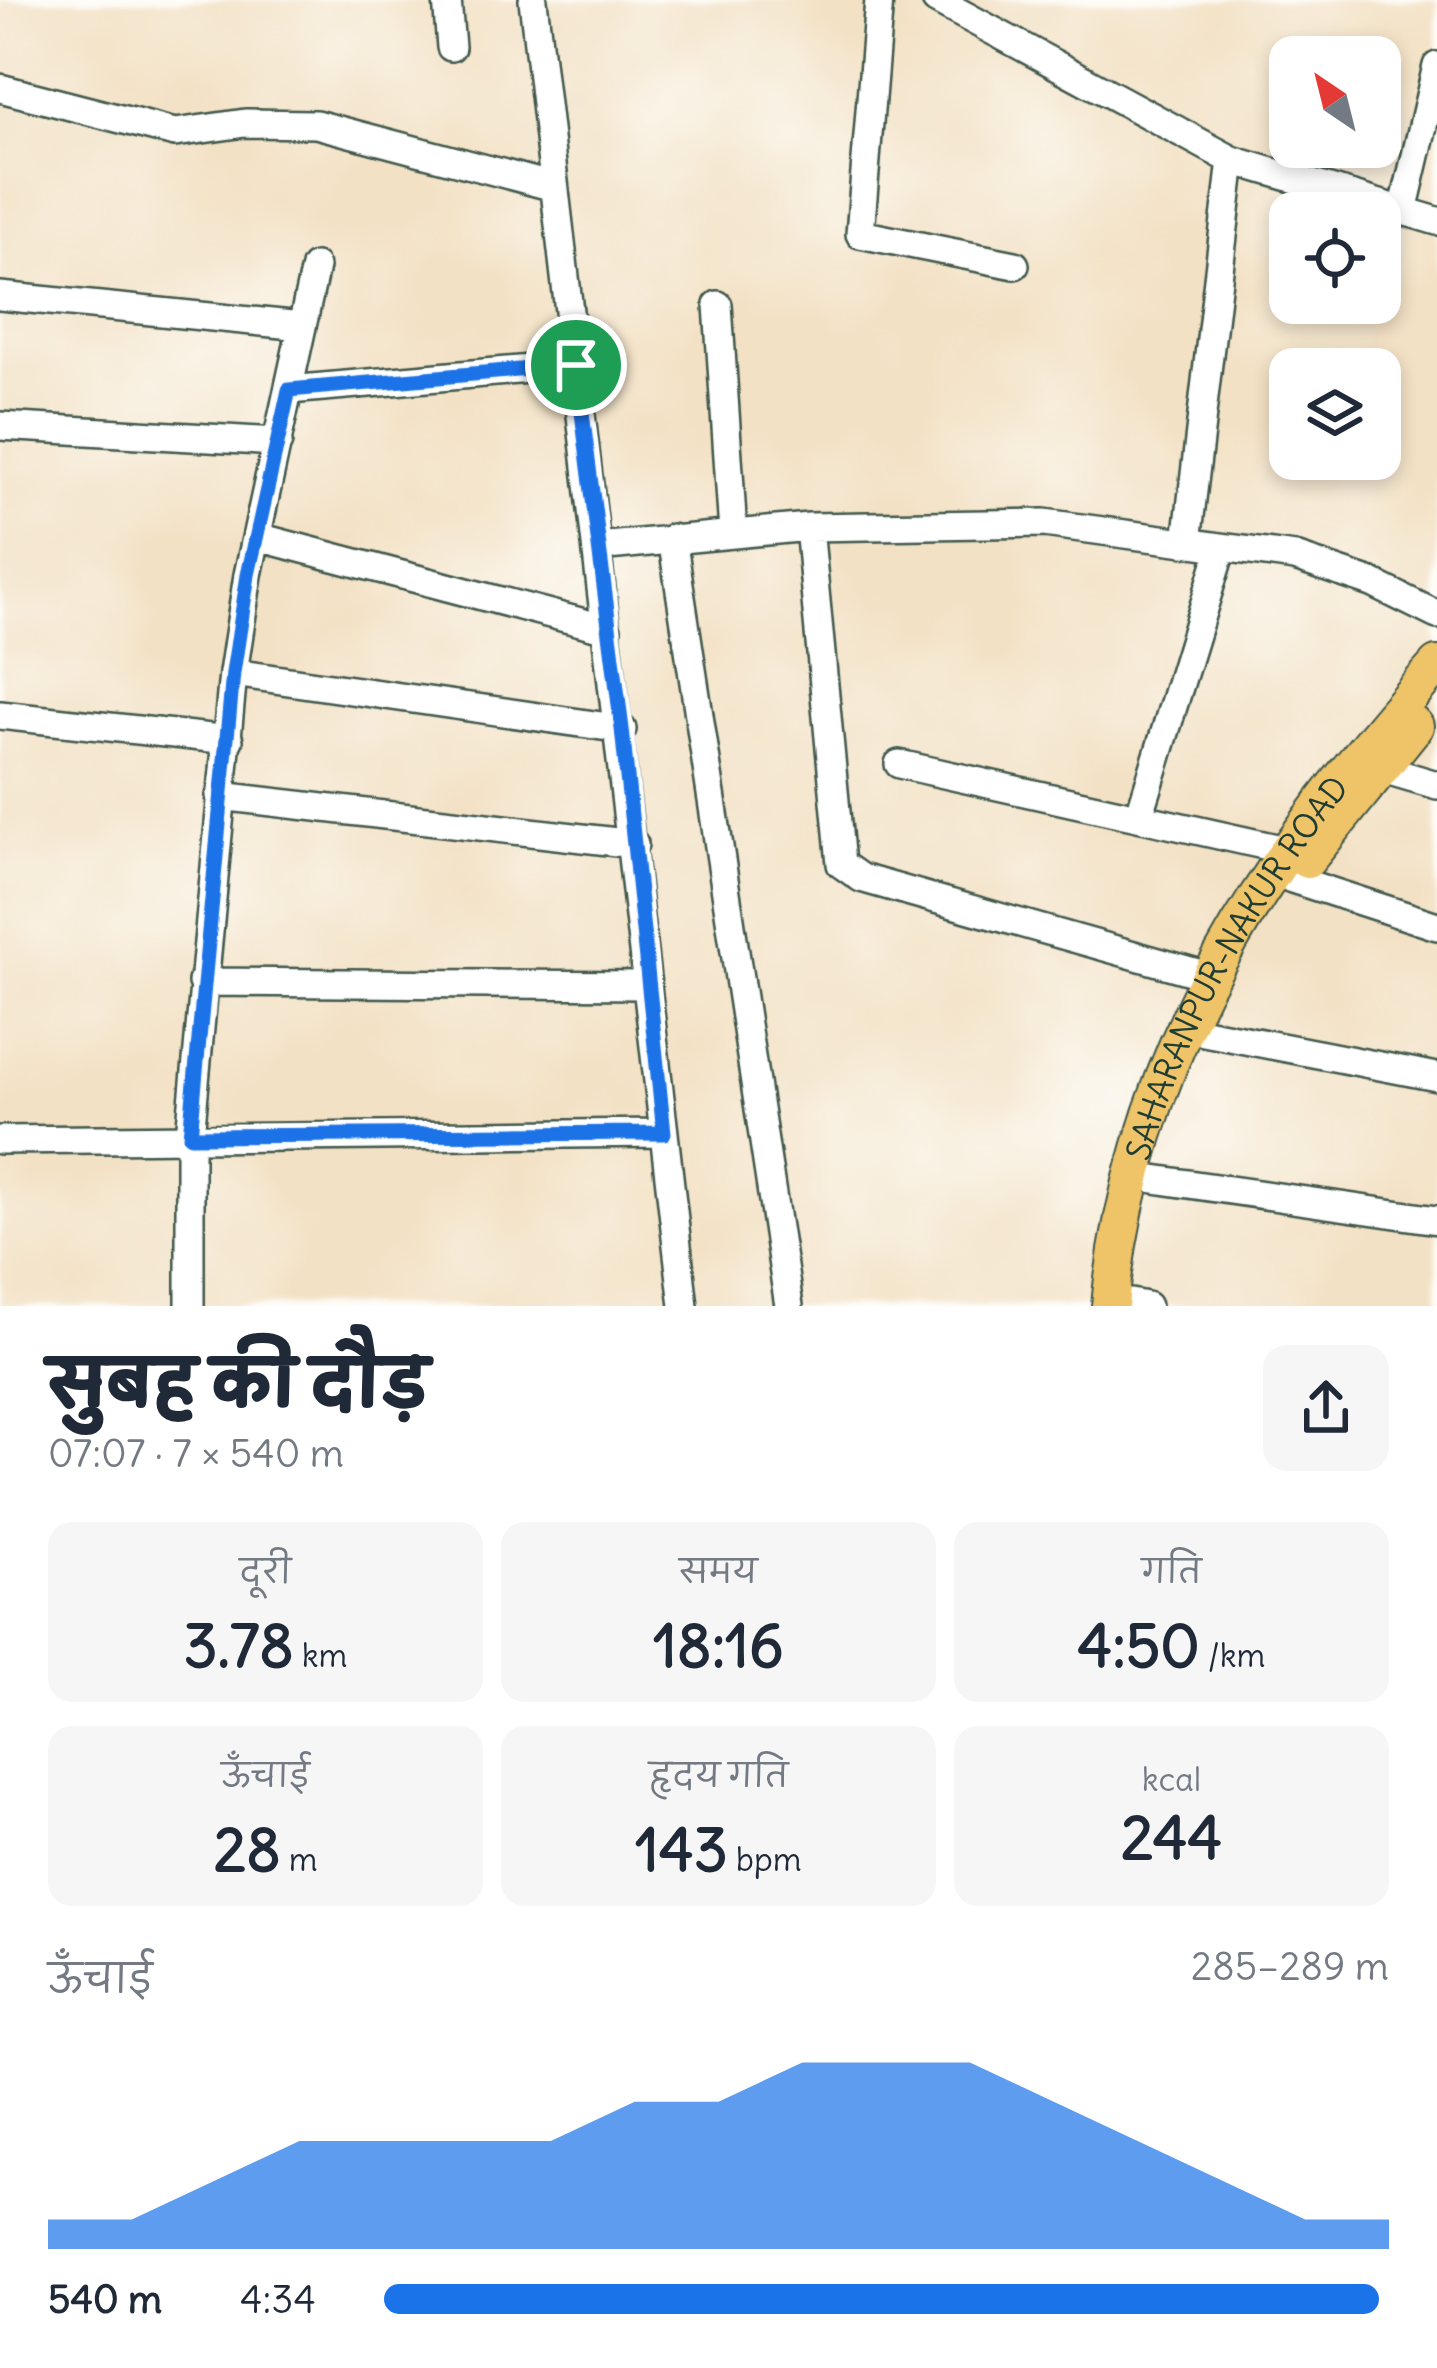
<!DOCTYPE html>
<html lang="hi">
<meta charset="utf-8">
<style>
:root{--surface:#fff;--page:#f6f6f7;--text:#1f2937;--muted:#747a83;--accent:#1a73e8}
body{margin:0;font-family:Delius,"Playpen Sans Deva",sans-serif;background:var(--page);color:var(--text);height:100vh;display:flex;flex-direction:column;font-size:45px;white-space:nowrap}
*{box-sizing:border-box;margin:0}
p{font-size:39px;color:var(--muted)}
.icon{flex:none;width:66px;height:66px;fill:none;stroke:currentColor;stroke-width:2;stroke-linecap:round;stroke-linejoin:round}
.map{position:relative;height:1306px;overflow:hidden}
.drawer{display:flex;flex-direction:column;background:var(--surface);flex:1}
.drawer>*{flex:none}
.needle{width:78px;rotate:325deg}
.buttons{position:absolute;left:1269px;top:36px;display:grid;gap:24px}
.buttons a{display:grid;place-items:center;width:132px;height:132px;border-radius:24px;background:var(--surface);box-shadow:0 6px 18px #0003;font-size:60px}
.pin{position:absolute;display:grid;place-items:center;width:102px;height:102px;color:#fff;margin:-51px;border:6px solid #fff;border-radius:50%;box-shadow:0 3px 12px #0007}
.round{display:grid;place-items:center;flex:none;width:126px;height:126px;border-radius:24px;background:var(--page)}
.head{display:flex;align-items:center;justify-content:space-between;height:204px;padding:0 48px}
h1{font-size:66px;font-weight:800;line-height:90px}
.stats{display:grid;grid-template-columns:repeat(3,1fr);gap:18px;height:204px;padding:12px 48px}
.stats div{display:grid;align-content:center;border-radius:24px;background:var(--page);text-align:center}
.stats b{font-size:60px;font-weight:800}
.stats small{font-size:33px;font-weight:400}
.stats p{font-size:33px}
.chart{height:336px;padding:24px 48px}
.chart p{display:flex;justify-content:space-between}
.chart svg{width:100%;height:216px;margin-top:12px;fill:var(--accent);opacity:.7}
ul{padding:0 48px;list-style:none;font-size:39px}
li{display:grid;grid-template-columns:192px 144px 1fr;align-items:center;height:90px}
li i{height:30px;border-radius:15px;background:var(--accent)}
.map>svg:first-child{display:block}
.lines{fill:none;stroke-linecap:round;stroke-linejoin:round}
.minor-casing{stroke:#3f564a;stroke-width:32}
.major-casing{stroke:#3f564a;stroke-width:40}
.minor{stroke:#fff;stroke-width:27}
.major{stroke:#efc469;stroke-width:36}
.route-casing{stroke:#fff;stroke-width:24}
.route{stroke:#1a73e8;stroke-width:15}
.labels{text-anchor:middle;stroke-width:9;stroke-linejoin:round;paint-order:stroke}
.street-label{font-size:33px;fill:#1f3d34;stroke:#fdfcf7}
</style>
<div class="map">
<svg width="1437" height="1306" viewBox="0 0 1437 1306">
<rect width="100%" height="100%" fill="#fdfcf7"/>
<filter id="ink" filterUnits="userSpaceOnUse"><feTurbulence type="fractalNoise" baseFrequency=".00833" numOctaves="2"/><feDisplacementMap in="SourceGraphic" scale="24" xChannelSelector="R" yChannelSelector="G"/><feConvolveMatrix kernelMatrix="1 2 1 2 8 2 1 2 1" color-interpolation-filters="sRGB"/></filter>
<filter id="wash" filterUnits="userSpaceOnUse"><feTurbulence type="fractalNoise" baseFrequency=".004" numOctaves="4" result="noise"/><feDisplacementMap in="SourceGraphic" scale="48" xChannelSelector="R" yChannelSelector="G"/><feGaussianBlur stdDeviation="2.7" result="paint"/><feColorMatrix in="noise" values="0 0 0 0 0 0 0 0 0 0 0 0 0 0 0 0 0 1.4 0 .05"/><feComposite in="paint" operator="in"/></filter>
<g filter="url(#wash)">
<rect width="100%" height="100%" fill="#f3e1c5"/>
</g>
<g filter="url(#ink)">
<g class="lines">
<defs>
<path id="minor" d="M447 0 451 47
M533 0 684 1306
M879 0 860 234 1015 265
M936 0 1232 160 1437 221
M0 88 175 133 245 123 316 124 554 187
M1403 211 1437 66
M0 296 302 326
M718 305 733 533
M289 390 576 365
M0 426 278 442
M809 527 841 864 861 878 1208 976
M258 537 607 629
M672 538 789 1306
M1187 542 1232 160
M597 547 809 527 1044 523 1295 557 1372 583 1437 615
M233 673 622 729
M0 715 229 740
M899 764 1286 850
M1379 768 1437 785
M220 796 634 844
M1139 817 1222 547
M1292 879 1437 926
M202 982 646 985
M1204 1032 1437 1077
M0 1140 664 1133
M1154 1179 1437 1220
M1131 1303 1147 1306
M190 1306V1136L233 673 248 575 315 267"/>
<g id="major">
<path d="M1307 860 1415 726"/>
<path id="s1" d="M1110 1306C1134 1047 1270 853 1437 665"/>
</g>
</defs>
<use href="#minor" class="minor-casing"/>
<use href="#major" class="major-casing"/>
<use href="#minor" class="minor"/>
<use href="#major" class="major"/>
</g>
</g>
<g class="lines" filter="url(#ink)">
<defs>
<path id="route" d="M576 365 622 729 664 1133 190 1136 233 673 248 575 289 390Z"/>
</defs>
<use href="#route" class="route-casing"/>
<use href="#route" class="route"/>
</g>
<g class="labels">
<g class="street-label">
<text dy="12" stroke="none"><textPath href="#s1" startOffset="366">SAHARANPUR-NAKUR ROAD</textPath></text>
</g>
</g>
</svg>
<div class="buttons">
<a><svg class="needle" viewBox="-14 -14 28 28"><path d="M0-13l5 13h-10z" fill="#e53935"/><path d="M0 13l5-13h-10z" fill="#747a83"/></svg></a>
<a><svg class="icon" aria-label="locate" viewBox="0 0 24 24"><circle cx="12" cy="12" r="6"/><path d="M12 2v4M12 18v4M2 12h4M18 12h4"/></svg></a>
<a><svg class="icon" aria-label="layers" viewBox="0 0 24 24"><path d="M12 4l9 5-9 5-9-5zM3 14l9 5 9-5"/></svg></a>
</div>
<div class="pin" style="left:576px;top:365px;background:#1e9e55"><svg class="icon" aria-label="arrive" viewBox="0 0 24 24"><path d="M6 21V4h12l-3 4 3 4H6"/></svg></div>
</div>
<section class="drawer">
<div class="head"><div><h1>सुबह की दौड़</h1><p>07:07 · 7 × 540 m</p></div><a class="round"><svg class="icon" aria-label="share" viewBox="0 0 24 24"><path d="M12 15V3M7 8l5-5 5 5M5 13v7h14v-7"/></svg></a></div>
<div class="stats">
<div><p>दूरी</p><b>3.78<small> km</small></b></div>
<div><p>समय</p><b>18:16</b></div>
<div><p>गति</p><b>4:50<small> /km</small></b></div>
</div>
<div class="stats">
<div><p>ऊँचाई</p><b>28<small> m</small></b></div>
<div><p>हृदय गति</p><b>143<small> bpm</small></b></div>
<div><p>kcal</p><b>244</b></div>
</div>
<div class="chart"><p><span>ऊँचाई</span>285–289 m</p>
<svg viewBox="0 0 160 44" preserveAspectRatio="none"><path d="M0 44V38L10 38L20 30L30 22L40 22L50 22L60 22L70 14L80 14L90 6L100 6L110 6L120 14L130 22L140 30L150 38L160 38V44z"/></svg>
</div>
<ul>
<li><b>540 m</b>4:34<i style="width:99%"></i></li>
</ul>
</section>
